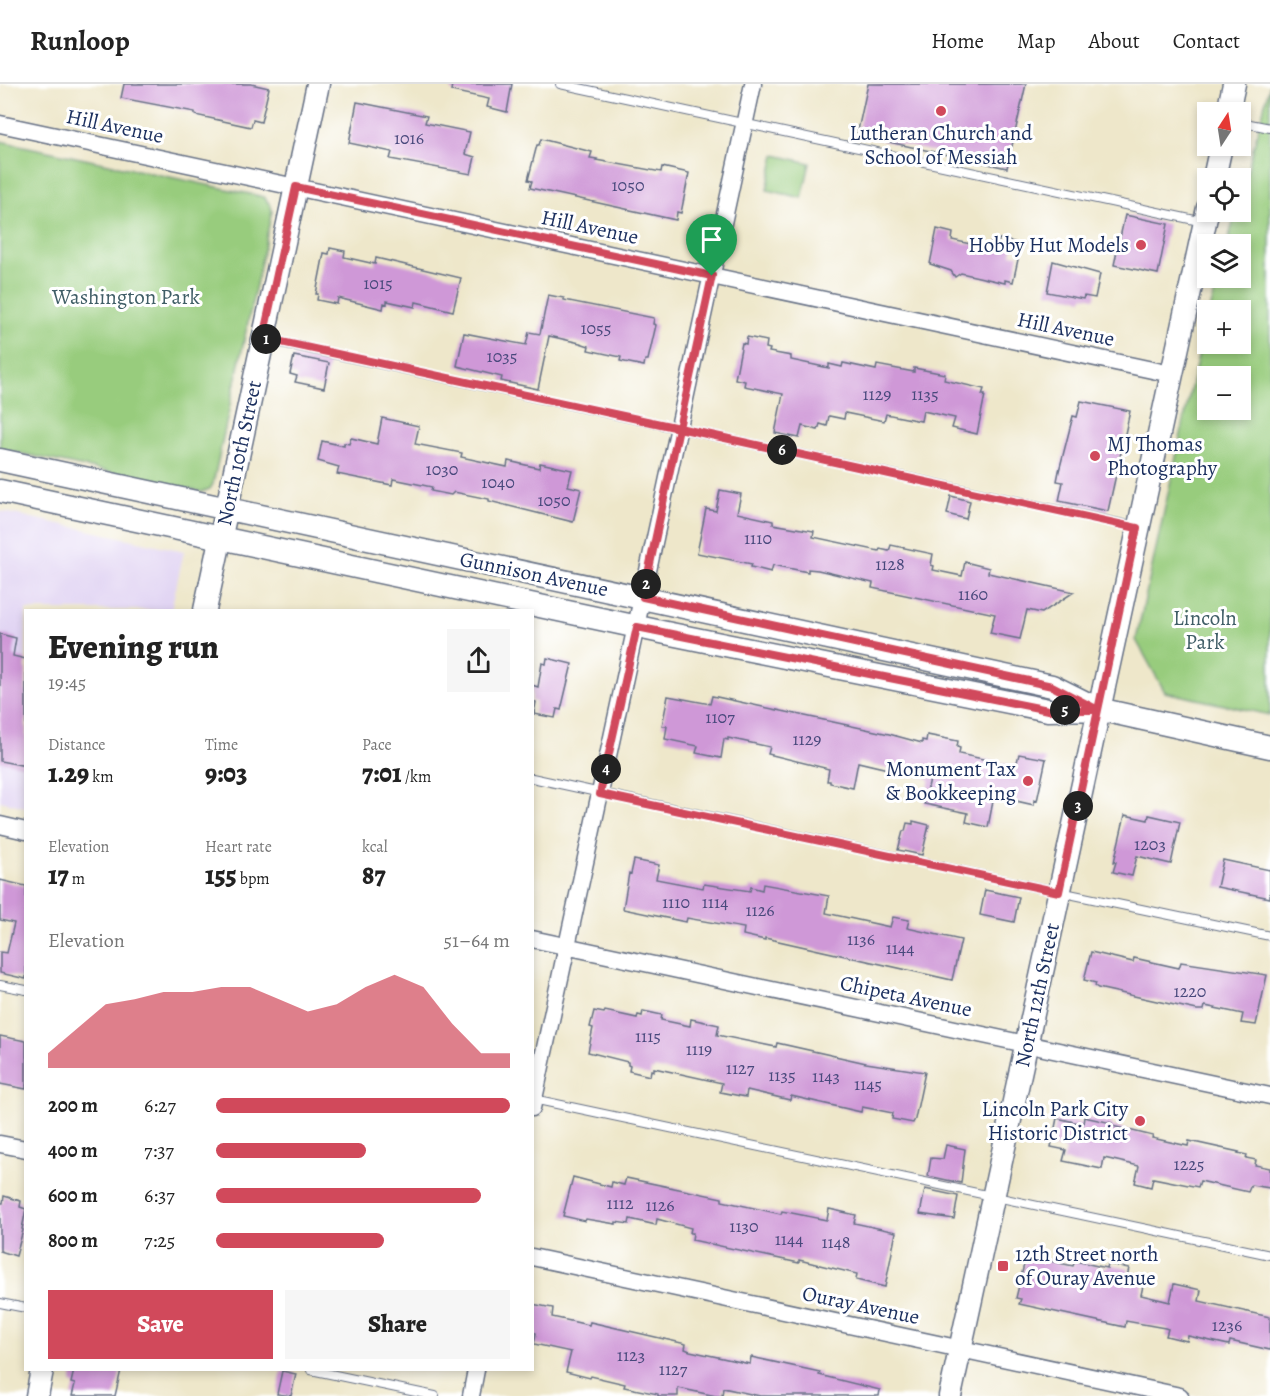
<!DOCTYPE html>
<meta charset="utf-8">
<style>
:root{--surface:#fff;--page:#f6f6f6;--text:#222;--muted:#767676;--line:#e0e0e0;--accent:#d1495b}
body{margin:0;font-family:Alegreya,serif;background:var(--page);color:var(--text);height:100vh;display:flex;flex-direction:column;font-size:22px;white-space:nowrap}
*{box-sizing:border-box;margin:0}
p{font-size:20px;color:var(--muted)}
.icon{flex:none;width:33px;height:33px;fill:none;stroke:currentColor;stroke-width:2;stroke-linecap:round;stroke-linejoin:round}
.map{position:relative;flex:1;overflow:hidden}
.side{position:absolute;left:24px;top:525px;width:510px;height:762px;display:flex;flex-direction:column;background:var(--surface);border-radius:0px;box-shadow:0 3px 9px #0003}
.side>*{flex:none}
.needle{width:39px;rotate:12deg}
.buttons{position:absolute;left:1197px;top:18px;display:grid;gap:12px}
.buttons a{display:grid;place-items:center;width:54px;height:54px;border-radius:0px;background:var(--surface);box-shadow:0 3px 9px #0003;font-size:30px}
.pin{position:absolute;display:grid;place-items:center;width:51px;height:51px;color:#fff;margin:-62px -26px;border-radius:50% 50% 50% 0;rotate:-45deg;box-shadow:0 0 6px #0007}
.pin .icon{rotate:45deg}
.km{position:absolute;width:30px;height:30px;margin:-15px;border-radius:50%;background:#222;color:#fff;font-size:16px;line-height:30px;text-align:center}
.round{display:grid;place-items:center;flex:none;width:63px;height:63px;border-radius:0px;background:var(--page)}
.summary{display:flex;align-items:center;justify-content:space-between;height:102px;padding:0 24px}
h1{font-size:33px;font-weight:800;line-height:45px}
.stats{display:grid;grid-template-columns:repeat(3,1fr);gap:9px;height:102px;padding:6px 24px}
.stats div{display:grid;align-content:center}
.stats b{font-size:26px;font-weight:800}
.stats small{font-size:16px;font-weight:400}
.stats p{font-size:16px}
.chart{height:168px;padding:12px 24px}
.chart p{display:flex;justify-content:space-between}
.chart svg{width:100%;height:108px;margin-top:6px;fill:var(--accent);opacity:.7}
.cta{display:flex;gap:12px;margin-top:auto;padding:12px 24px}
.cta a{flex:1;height:69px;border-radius:0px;background:var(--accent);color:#fff;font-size:24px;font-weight:800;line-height:69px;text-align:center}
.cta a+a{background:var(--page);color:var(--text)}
ul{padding:0 24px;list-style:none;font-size:20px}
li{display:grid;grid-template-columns:96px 72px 1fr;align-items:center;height:45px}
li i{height:15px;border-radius:8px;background:var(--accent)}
header{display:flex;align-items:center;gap:36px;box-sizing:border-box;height:84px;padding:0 30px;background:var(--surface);border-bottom:2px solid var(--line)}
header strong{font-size:28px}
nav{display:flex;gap:33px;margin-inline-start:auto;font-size:21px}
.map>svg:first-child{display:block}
.built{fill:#e1d4f3}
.green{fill:#98cc7d;stroke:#5a7e6e;stroke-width:1.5;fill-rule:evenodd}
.building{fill:#cf98d7}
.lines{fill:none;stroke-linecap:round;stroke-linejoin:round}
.lane-casing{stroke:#656f84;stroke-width:10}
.street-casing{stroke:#656f84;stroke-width:19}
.secondary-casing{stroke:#656f84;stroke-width:25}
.lane{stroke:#fff;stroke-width:8}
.street{stroke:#fff;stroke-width:16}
.secondary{stroke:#fff;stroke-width:22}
.route-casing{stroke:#fff;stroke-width:12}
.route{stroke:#d1495b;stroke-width:8}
.poi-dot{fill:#d1495b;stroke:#fff;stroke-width:2}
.labels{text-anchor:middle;stroke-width:6;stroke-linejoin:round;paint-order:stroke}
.number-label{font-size:18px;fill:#48497c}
.street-label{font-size:21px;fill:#1b2f5e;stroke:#fff}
.poi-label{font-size:21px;fill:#1b2f5e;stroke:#fff;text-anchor:end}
.park-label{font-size:21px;fill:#405e67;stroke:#fff}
</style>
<header>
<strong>Runloop</strong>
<nav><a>Home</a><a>Map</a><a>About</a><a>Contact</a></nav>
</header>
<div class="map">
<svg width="1270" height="1312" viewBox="0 0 1270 1312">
<rect width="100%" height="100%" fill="#fff"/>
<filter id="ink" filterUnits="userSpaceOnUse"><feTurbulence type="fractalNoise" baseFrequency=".0167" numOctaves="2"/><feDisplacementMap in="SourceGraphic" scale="12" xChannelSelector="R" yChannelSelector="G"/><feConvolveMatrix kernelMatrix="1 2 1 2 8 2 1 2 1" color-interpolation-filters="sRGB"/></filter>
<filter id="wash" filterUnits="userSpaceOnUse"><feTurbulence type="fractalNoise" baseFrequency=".008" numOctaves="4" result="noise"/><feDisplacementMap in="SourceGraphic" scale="24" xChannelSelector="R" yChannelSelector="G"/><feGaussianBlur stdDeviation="1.35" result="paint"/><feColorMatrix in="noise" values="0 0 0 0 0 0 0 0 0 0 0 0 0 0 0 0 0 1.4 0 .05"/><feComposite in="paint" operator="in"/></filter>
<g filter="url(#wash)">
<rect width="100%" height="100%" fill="#eee7ca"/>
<path class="built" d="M0 427 184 467 171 526H26L25 723 0 717Z"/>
<path class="green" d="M1270 0V631L1165 608 1136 556 1196 281 1207 237 1208 260H1240V226H1210L1219 194H1240V160H1227L1236 128H1240L1241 111ZM1208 292H1240V326H1208Z
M0 57 264 113 271 122 272 127 213 400 210 405 202 408 0 365Z
M775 71 810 79 802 114 767 106Z"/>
<g id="blocks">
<path class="building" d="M124 0H251L269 4 261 38 253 36 251 43 195 31V28L121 14Z
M452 0H512L507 28 487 23 489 15 451 7Z
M868 0H1026L1007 84 857 51Z
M357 18 427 32 425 39 470 48 465 70 475 73 471 90 390 75 392 68 349 59Z
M541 55 592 68 590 74 597 75 596 76 661 88 662 83 689 89 681 129 677 128 676 136 530 104 532 97 528 96 537 61H539Z
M1125 131 1168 140 1158 190 1114 181Z
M937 145 953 149 952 156 989 164 990 159 998 161 999 155 1014 158 1011 170 1019 171 1013 198 1005 196V199L961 189 955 193 951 187 930 180Z
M330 164 345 167 344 173 375 180 376 174 461 194 453 227 416 218 415 223 387 217V220L384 219 383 225 338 214 337 220 317 216 318 210H316L324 169 329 170Z
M1053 177 1100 190 1095 214 1084 212 1083 215 1047 208Z
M548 211 564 214V216L654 234 653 240 656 241 648 276H645L644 282 620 277 621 273 588 266 589 262 580 259 549 252 538 305 501 297 502 293 457 282 464 249 526 261 529 248 540 250Z
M747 253 767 257 766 264 770 265 769 268 791 272V276L829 284V280L842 283 843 279 876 286 877 281 914 288V284L945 290 944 296 984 305 982 311H985L977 350 952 344 955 334 923 327 921 337 886 330 884 337 845 329 844 335 829 332 827 342 820 340 818 346 802 342 799 354 775 349 783 310 744 302 745 297 735 295 742 259 746 260Z
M294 272 329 279 324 304 295 298 297 292 290 290Z
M1081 317 1130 327 1108 427 1059 417 1063 398 1057 397 1059 387 1073 332 1077 333Z
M382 334 419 342 415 360 462 369 461 373 507 383 508 377 539 384 540 379 572 386 568 402 581 405 573 438 489 417V415L454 408 451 411 431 407 432 403 408 398 393 395 392 401 337 390 339 383 318 377 322 357 344 362V359L349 360 351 354 377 360Z
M720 406 741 410 737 429 773 437V440L814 447 813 453 879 467 880 465 889 467 891 461 933 470 931 481 934 482 933 486 962 492 965 478 989 484 988 489 1074 508 1042 529 1027 526 1020 555 990 549 995 530 872 504 873 499 818 486 808 485V488L773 481 771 488 751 483 752 480 697 469 706 425 716 427Z
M951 412 970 417 966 435 947 430Z
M0 550 16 554 13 572 26 575V682L0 677Z
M547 574 572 580 561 626 557 625 555 634 534 630 536 618 532 617V601L538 603 542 579 546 580Z
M668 612 710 620 712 612 889 650 922 659V656L926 657 927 651 958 657 957 663 960 664 959 670 1016 682 1019 670 1046 675 1037 717 1034 716V721L994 712 988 743 966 738 968 729 924 720 930 695 858 678 853 704 830 699V697H827L829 685 768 670 770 663 728 654V656L724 655 721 674 696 669 698 662 665 655 667 642H662Z
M1125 731 1148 736 1149 731 1180 738 1171 780 1137 772 1132 792 1113 788 1116 778H1114Z
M913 737 929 741 922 771 898 766 903 747H905L907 739 913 740Z
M634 776 659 781 656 795 703 804 704 800 750 807 751 803 762 806 763 800 829 812 826 829 890 843 893 833 909 836 907 844 961 856 952 896 765 854V856L743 851 744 844 687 834 686 838 623 825 629 789 631 790Z
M1223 776 1270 786V814L1217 803Z
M0 796 26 802V895L0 889V868L7 869 14 839 0 836Z
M985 806 1019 813 1014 838 980 831Z
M1091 868 1133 878 1134 874 1179 884 1181 878 1267 891 1256 941 1241 939 1243 930 1205 922 1204 926H1197L1098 904 1095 902 1096 899 1084 896Z
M594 927 604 929 605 927 637 934 638 931 642 932 643 927 662 931 661 936 690 942 691 935 719 941 717 951 776 963 777 959 866 979 925 988 915 1035 913 1039 892 1035 893 1029 862 1023 861 1028 791 1012 790 1016 747 1006 746 1013 720 1008 722 999 654 984V987L651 986 650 992 629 987 630 982 628 981V978L588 968 593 944 590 943Z
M0 952 26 957V1005L0 1000Z
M1084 1033 1112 1039V1042L1153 1052 1152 1054 1188 1062 1189 1057 1239 1068 1238 1069 1247 1071 1246 1074 1256 1076 1255 1081 1270 1084V1104L1251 1101 1248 1108 1200 1097 1198 1103 1153 1094 1151 1103 1135 1099 1139 1082 1104 1074 1102 1085 1063 1077 1066 1066 1051 1063 1057 1034 1083 1040Z
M946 1061 965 1065 961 1099 928 1092 931 1074 943 1075Z
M573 1093 611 1103 612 1098 624 1101 626 1094 722 1114V1117L781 1130 782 1127 827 1136 829 1125 856 1131 854 1139 896 1148 885 1203 856 1196 857 1190 799 1176V1179L692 1156 693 1149H690L691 1144 657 1135 656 1141 630 1135 629 1140 616 1138V1140L586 1135 585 1137 563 1132Z
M925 1105 958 1112 954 1135 920 1130Z
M4 1112 21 1117 20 1123 26 1125 22 1145 23 1146 16 1172 0 1167V1119H3Z
M1026 1172 1073 1182 1075 1177 1107 1184 1108 1180 1129 1184 1127 1193 1144 1197 1141 1211 1170 1218 1174 1200 1201 1206 1199 1217 1270 1233V1266L1230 1257 1229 1261 1188 1252 1187 1257 1166 1252 1168 1245 1165 1244 1126 1237 1125 1243 1019 1220 1021 1215 1016 1214Z
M532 1220 553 1224 552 1233 589 1241 590 1238 686 1260 685 1265 690 1267 750 1280 751 1273 820 1288 819 1291 880 1306 879 1312H760L723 1304 722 1312H716L678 1304V1312H658V1310L624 1303 625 1300 591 1292 590 1294 566 1288 571 1268 534 1260 536 1249 532 1248Z
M74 1286H121L115 1312H72L75 1300 71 1299Z
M282 1287 296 1290 291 1312 277 1310Z"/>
</g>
</g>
<g filter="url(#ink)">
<use href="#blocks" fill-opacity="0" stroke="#656f84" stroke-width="1.5"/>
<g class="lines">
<defs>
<path id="lane" d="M560 0 1204 138
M1240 38 1270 44
M264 255 1137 443
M532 694 1031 802 1270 852
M0 901 26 906
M533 1015 1270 1171
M0 1219 26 1224
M311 1286 435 1312"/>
<path id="street" d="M0 40 1171 290
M0 741 26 747
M532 855 1270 1012
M532 1024 753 0
M0 1060 26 1065
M532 1173 1180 1312
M471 1312 476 1286"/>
<path id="secondary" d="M1228 28 1234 0
M1214 94 1221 62
M0 376 1052 602 1094 623
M0 407 666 549 1048 626 1098 625 1270 663
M205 526 318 0
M37 1312 42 1286
M950 1312 1208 124"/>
</defs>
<use href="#lane" class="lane-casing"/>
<use href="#street" class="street-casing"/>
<use href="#secondary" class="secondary-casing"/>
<use href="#lane" class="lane"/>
<use href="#street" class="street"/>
<use href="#secondary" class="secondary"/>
</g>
</g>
<g class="lines" filter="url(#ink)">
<defs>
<path id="route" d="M712 192 296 103 263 254 679 344 643 513 1052 602 1098 626 1059 808 600 710 637 543 1048 626H1098L1137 444 679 344 712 192"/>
</defs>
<use href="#route" class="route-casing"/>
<use href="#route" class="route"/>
</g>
<g class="poi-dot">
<circle cx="941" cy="27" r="6"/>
<circle cx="1141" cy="161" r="6"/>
<circle cx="1095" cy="372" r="6"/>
<circle cx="1028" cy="697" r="6"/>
<circle cx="1140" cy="1037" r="6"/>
<rect x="997" y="1176" width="12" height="12" rx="3"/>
</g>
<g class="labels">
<g class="number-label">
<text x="409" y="60">1016</text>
<text x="628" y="107">1050</text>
<text x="378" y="205">1015</text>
<text x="596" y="250">1055</text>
<text x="502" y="278">1035</text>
<text x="877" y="316">1129</text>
<text x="925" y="316">1135</text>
<text x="442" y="391">1030</text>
<text x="498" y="404">1040</text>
<text x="554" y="422">1050</text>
<text x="758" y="460">1110</text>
<text x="890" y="486">1128</text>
<text x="973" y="516">1160</text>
<text x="720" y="639">1107</text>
<text x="807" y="661">1129</text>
<text x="1150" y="766">1203</text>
<text x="676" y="824">1110</text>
<text x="715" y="824">1114</text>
<text x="760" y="832">1126</text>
<text x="861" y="861">1136</text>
<text x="900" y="870">1144</text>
<text x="1190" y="913">1220</text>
<text x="648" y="958">1115</text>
<text x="699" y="971">1119</text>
<text x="740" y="990">1127</text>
<text x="782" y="997">1135</text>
<text x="826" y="998">1143</text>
<text x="868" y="1006">1145</text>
<text x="1189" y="1086">1225</text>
<text x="620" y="1125">1112</text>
<text x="660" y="1127">1126</text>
<text x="744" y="1148">1130</text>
<text x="789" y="1161">1144</text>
<text x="836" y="1164">1148</text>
<text x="1227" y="1247">1236</text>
<text x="631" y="1277">1123</text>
<text x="673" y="1291">1127</text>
</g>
<g class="street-label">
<text transform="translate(115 42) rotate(12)" y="7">Hill Avenue</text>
<text transform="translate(590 143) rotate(12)" y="7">Hill Avenue</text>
<text transform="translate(1066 245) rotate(12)" y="7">Hill Avenue</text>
<text transform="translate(239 369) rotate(-78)" y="7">North 10th Street</text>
<text transform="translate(534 490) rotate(12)" y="7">Gunnison Avenue</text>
<text transform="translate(1037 911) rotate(-78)" y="7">North 12th Street</text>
<text transform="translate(906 912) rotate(12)" y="7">Chipeta Avenue</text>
<text transform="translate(861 1221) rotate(12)" y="7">Ouray Avenue</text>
</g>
<g class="poi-label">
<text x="941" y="56" text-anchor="middle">Lutheran Church and<tspan x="941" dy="24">School of Messiah</tspan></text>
<text x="1129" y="168">Hobby Hut Models</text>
<text x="1107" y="367" text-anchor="start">MJ Thomas<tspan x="1107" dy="24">Photography</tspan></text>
<text x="1016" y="692">Monument Tax<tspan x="1016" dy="24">&amp; Bookkeeping</tspan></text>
<text x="1128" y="1032">Lincoln Park City<tspan x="1128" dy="24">Historic District</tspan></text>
<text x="1015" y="1177" text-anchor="start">12th Street north<tspan x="1015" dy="24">of Ouray Avenue</tspan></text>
</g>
<g class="park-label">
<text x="126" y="220">Washington Park</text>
<text x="1205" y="541">Lincoln<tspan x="1205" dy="24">Park</tspan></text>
</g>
</g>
</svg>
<div class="buttons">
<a><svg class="needle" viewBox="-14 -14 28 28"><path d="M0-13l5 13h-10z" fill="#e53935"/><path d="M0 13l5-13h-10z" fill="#767676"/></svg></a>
<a><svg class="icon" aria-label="locate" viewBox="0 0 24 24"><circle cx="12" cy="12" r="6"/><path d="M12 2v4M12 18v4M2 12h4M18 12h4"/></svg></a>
<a><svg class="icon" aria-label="layers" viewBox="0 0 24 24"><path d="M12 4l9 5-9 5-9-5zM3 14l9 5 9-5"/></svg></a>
<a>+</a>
<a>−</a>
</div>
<div class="pin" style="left:712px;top:192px;background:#1e9e55"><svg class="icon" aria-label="arrive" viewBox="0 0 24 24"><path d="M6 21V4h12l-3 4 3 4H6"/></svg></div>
<b class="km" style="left:266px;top:255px">1</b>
<b class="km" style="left:646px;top:500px">2</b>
<b class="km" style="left:1078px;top:722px">3</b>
<b class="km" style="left:606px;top:685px">4</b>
<b class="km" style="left:1065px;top:626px">5</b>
<b class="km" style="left:782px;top:366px">6</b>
<section class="side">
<div class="summary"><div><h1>Evening run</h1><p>19:45</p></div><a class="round"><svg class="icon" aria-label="share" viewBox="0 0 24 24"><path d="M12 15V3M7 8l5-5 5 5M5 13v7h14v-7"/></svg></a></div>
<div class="stats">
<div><p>Distance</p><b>1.29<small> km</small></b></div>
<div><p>Time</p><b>9:03</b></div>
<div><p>Pace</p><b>7:01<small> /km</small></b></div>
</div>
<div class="stats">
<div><p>Elevation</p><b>17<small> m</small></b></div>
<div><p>Heart rate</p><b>155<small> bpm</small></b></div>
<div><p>kcal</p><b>87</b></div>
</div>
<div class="chart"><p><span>Elevation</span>51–64 m</p>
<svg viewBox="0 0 160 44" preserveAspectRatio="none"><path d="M0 44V38L10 28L20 18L30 16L40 13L50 13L60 11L70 11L80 16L90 21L100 18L110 11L120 6L130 11L140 26L150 38L160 38V44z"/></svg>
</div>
<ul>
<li><b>200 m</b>6:27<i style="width:100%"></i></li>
<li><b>400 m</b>7:37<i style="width:51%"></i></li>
<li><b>600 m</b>6:37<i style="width:90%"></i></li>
<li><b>800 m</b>7:25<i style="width:57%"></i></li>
</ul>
<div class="cta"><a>Save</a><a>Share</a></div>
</section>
</div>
